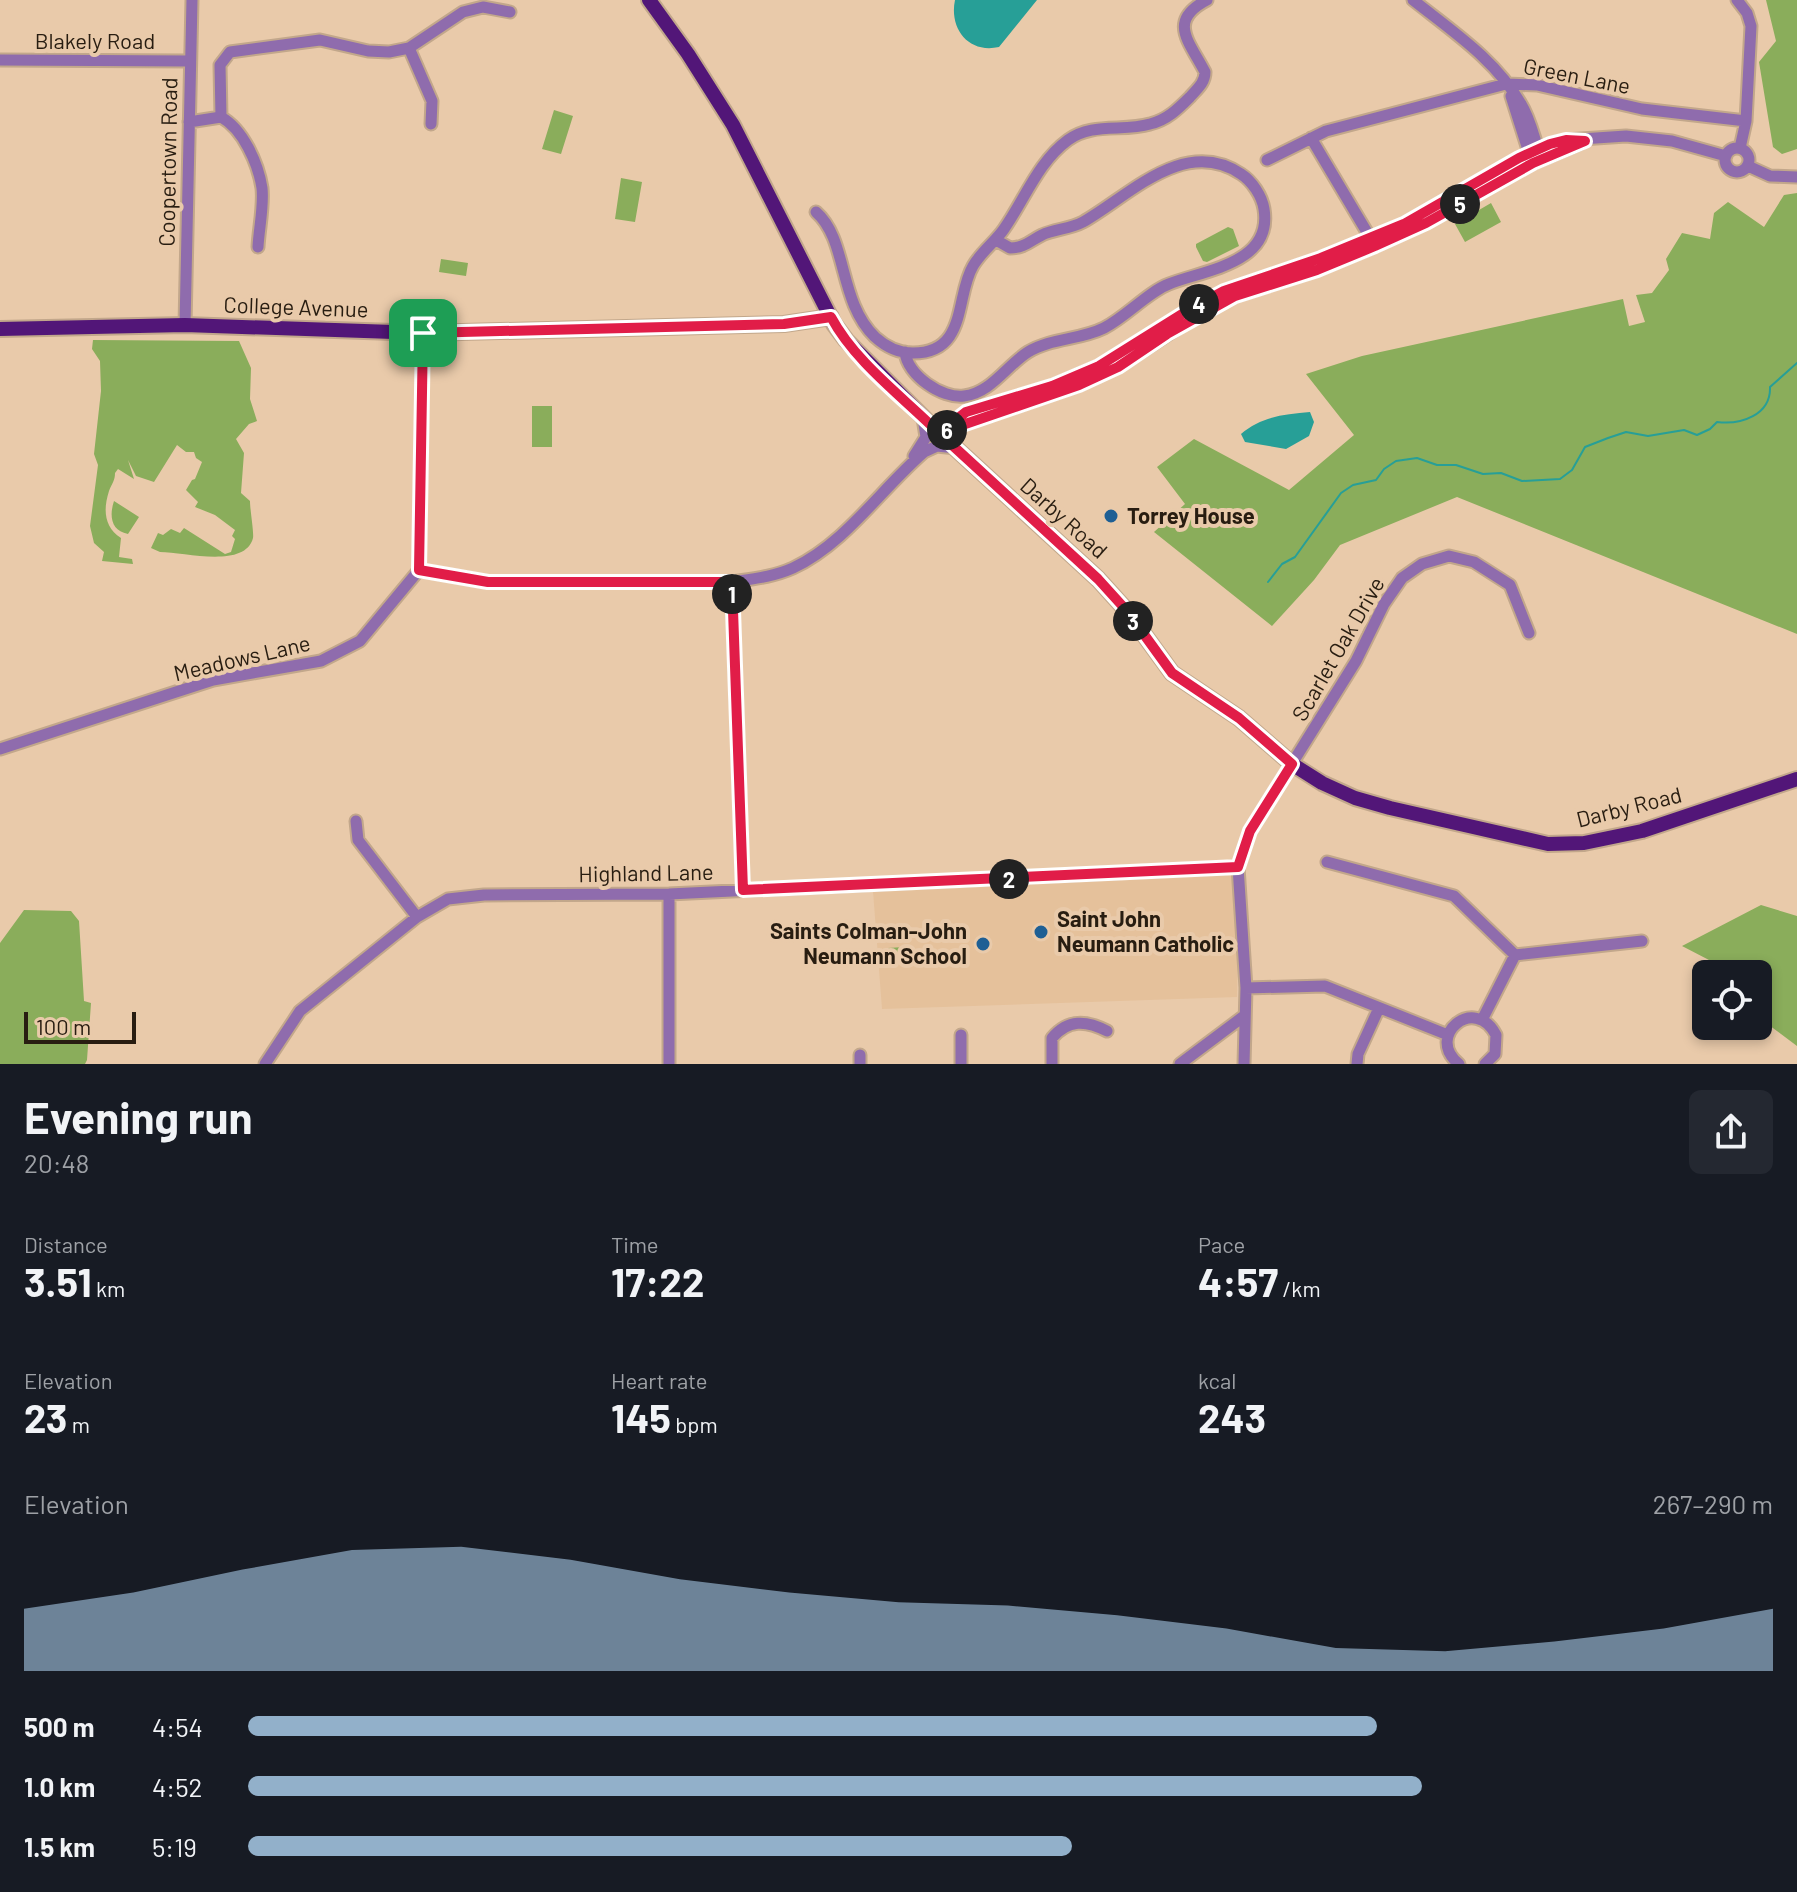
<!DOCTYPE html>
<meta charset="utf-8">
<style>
:root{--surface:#171b24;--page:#242831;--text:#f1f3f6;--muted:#9ea1a6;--accent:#92b0ca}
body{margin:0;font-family:Barlow,sans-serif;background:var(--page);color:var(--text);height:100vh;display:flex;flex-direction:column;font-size:30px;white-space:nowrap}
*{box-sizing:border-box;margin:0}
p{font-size:26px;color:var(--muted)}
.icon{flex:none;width:44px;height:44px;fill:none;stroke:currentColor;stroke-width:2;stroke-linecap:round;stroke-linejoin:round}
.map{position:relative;height:1064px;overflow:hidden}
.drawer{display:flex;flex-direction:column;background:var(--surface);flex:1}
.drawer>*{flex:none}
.tools{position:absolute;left:1692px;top:960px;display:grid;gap:16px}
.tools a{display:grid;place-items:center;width:80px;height:80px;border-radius:12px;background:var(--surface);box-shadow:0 4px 12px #0003;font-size:40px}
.scale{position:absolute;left:24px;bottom:20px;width:112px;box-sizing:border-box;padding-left:8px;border:4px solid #281d11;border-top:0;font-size:22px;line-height:28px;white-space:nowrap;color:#281d11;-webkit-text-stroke:6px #e9caaa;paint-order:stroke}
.pin{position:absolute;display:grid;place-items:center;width:68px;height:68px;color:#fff;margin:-34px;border-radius:16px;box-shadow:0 4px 12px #0006}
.km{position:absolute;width:40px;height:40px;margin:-20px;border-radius:50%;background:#222;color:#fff;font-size:22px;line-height:40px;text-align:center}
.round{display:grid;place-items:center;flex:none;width:84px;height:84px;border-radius:12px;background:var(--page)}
.overview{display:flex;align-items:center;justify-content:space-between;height:136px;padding:0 24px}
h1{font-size:44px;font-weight:700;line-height:60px}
.figures{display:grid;grid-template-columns:repeat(3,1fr);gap:12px;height:136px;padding:8px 24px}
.figures div{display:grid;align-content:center}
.figures b{font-size:40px;font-weight:700}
.figures small{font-size:22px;font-weight:400}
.figures p{font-size:22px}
.chart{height:224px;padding:16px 24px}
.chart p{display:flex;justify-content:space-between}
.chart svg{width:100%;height:144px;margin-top:8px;fill:var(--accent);opacity:.7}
ul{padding:0 24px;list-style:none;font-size:26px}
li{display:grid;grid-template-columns:128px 96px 1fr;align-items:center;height:60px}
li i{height:20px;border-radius:10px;background:var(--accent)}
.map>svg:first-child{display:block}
.built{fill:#e5c19b}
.green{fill:#8aad5b}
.water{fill:#279f97}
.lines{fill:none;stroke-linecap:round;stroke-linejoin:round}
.stream{stroke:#279f97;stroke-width:2}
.minor-casing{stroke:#c2a78b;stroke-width:15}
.major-casing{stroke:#c2a78b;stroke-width:18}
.minor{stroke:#8f6cad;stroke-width:11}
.major{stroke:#521678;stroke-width:14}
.route-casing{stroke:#fff;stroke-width:16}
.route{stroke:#e11d48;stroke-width:10}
.poi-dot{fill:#1e5f94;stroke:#e9caaa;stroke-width:3}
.labels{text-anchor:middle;stroke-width:8;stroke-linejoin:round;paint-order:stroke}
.street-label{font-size:22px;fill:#281d11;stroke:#e9caaa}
.poi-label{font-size:22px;font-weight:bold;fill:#281d11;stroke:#e9caaa;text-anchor:start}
</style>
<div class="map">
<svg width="1797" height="1064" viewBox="0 0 1797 1064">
<rect width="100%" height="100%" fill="#e9caaa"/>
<path class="built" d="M1234 872 1239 880 1237 997 882 1009 873 891Z"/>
<path class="green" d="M1766 0H1797V149L1782 154 1773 147 1759 62 1776 41Z
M554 110 573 116 561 154 542 149Z
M621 178 642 182 635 222 615 219Z
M1797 193V634L1457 497 1340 545 1314 580 1272 626 1154 532 1185 504 1157 467 1194 439 1289 490 1354 435 1306 374 1362 356 1623 299 1629 326 1645 322 1636 295 1652 293 1669 270 1666 259 1682 233 1710 239 1714 213 1728 202 1764 227 1784 195Z
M1491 203 1501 222 1465 242 1455 224Z
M1228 227 1233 229 1239 246 1207 262 1203 261 1196 247V244Z
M441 259 468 263 466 276 439 272Z
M93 340 239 341 251 368 250 399 257 421 249 424 236 439 244 453 241 493 250 501C250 510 254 532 253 538 245 569 184 552 160 552L151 548 158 533 163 535 171 529 180 533 184 528 225 554 231 552 235 539 232 536 235 530 215 515 195 507 198 502 186 490 192 480 195 479 202 462 196 458 194 452H186L177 445 154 482 136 476 128 460 134 479 118 469 115 473C115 481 112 483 109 491 103 510 104 527 121 538L119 557 132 559 133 564 102 561 104 552 94 543 90 526 98 465 94 454 101 391 100 361 92 349Z
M532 406H552V447H532Z
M114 501 139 517 128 534C111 531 109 516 114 501Z
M1761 905 1797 916V1046L1758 1017V974H1725L1709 960 1682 946Z
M24 910 71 911 79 921 84 1001 91 1003 87 1060 85 1064H0V943Z
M904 947 905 963 890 961 888 948Z"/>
<path class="water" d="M955 0H1037L999 47C968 54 949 28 955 0Z
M1310 412 1314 422 1309 436 1286 449 1245 442 1241 434C1261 417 1284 414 1310 412Z"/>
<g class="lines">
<path class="stream" d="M1268 582 1282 564 1295 557 1341 493 1353 485 1376 480 1384 469 1396 461 1417 458 1437 465H1456L1483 474 1501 473 1522 481 1560 479 1572 470 1585 447 1608 438 1626 432 1648 436 1684 430 1697 435 1710 429 1717 422C1741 425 1771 415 1770 387L1797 363"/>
<defs>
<path id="minor" d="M1413 0C1452 31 1496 60 1521 104 1531 120 1534 139 1541 157
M1737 0 1747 13 1751 26 1746 121 1740 148
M409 48 432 101 431 124
M0 60 189 61
M1511 96 1531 159
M189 122 221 117
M1311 138 1374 244
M1725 160a12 12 0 1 1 24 0a12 12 0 1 1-24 0Z
M1267 160 1326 131 1506 84 1537 85 1642 109 1746 121
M1748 166 1770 176 1797 177
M816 212C848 240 838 301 875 337 886 347 898 353 913 353 968 353 955 296 973 266 981 252 995 242 1004 229 1025 199 1038 162 1068 140 1092 122 1123 132 1150 124 1167 120 1178 109 1190 97 1197 89 1205 83 1205 72 1189 41 1167 21 1207 0
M258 247C259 228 264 206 262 188 258 163 243 129 221 117L220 65 230 52 320 40 368 51 389 52 409 48 463 12 483 7 510 12
M185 325 192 0
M905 352C907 375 942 399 964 396 991 393 1007 365 1028 352 1051 338 1080 340 1104 328 1127 316 1148 292 1169 284 1204 270 1273 264 1264 209 1262 196 1252 181 1241 174 1184 136 1129 196 1083 222 1070 229 1055 229 1042 235 1030 241 1024 248 1010 248L996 240
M944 431 1079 385 1118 367 1189 321 1235 296 1317 270 1373 247 1426 223 1533 163 1581 143
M939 433 966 412 1052 386 1099 366 1187 311 1224 291 1321 258 1404 224 1519 158 1550 144 1566 140 1626 136 1672 141 1726 156
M914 456 926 437 923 418
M419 570 488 582H732C752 579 773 577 793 568 846 543 880 490 924 452L937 446 956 448
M732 582 743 890
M0 749 213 680 321 661 360 641 419 570 423 333
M356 821 358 840 417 917
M1327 862 1454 896 1515 955
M1246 988 1325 986 1448 1035
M1482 1020 1515 955 1642 941
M961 1035V1064
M860 1055V1064
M265 1064 300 1011 417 917 448 899 484 895 669 894 1238 867
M669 1064V894
M1052 1064V1038C1068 1019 1086 1020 1107 1031
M1180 1064 1244 1016
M1244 1064 1246 988 1238 867 1250 831 1356 661 1384 604 1402 578 1422 564 1449 556 1474 562 1510 585 1529 633
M1357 1064 1358 1054 1379 1008
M1459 1064C1424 1036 1475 994 1496 1035L1495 1054 1485 1064"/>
<path id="major" d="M649 0 688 54 733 125 834 324 846 340 939 433 1098 579 1127 611 1172 673 1239 718 1292 764 1322 783 1355 798 1390 808 1548 844 1584 843 1642 831 1797 779
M0 329 185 325 423 333 784 324 831 317"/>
</defs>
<use href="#minor" class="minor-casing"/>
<use href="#major" class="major-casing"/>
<use href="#minor" class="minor"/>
<use href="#major" class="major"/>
</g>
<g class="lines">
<defs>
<path id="route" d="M423 333 419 570 488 582H732L743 890 1238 867 1250 831 1292 764 1239 718 1172 673 1127 611 1098 579 939 433 966 412 1052 386 1099 366 1187 311 1224 291 1321 258 1404 224 1519 158 1550 144 1566 140 1585 141 1533 163 1426 223 1375 246 1317 270 1235 296 1167 334 1118 367 1079 385 939 433C903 397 855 362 831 317L784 324 423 333"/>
</defs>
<use href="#route" class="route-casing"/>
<use href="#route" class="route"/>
</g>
<g class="poi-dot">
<circle cx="1111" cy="516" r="8"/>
<circle cx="1041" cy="932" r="8"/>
<circle cx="983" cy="944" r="8"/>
</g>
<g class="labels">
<g class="street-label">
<text x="95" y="49">Blakely Road</text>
<text transform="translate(1577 76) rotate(11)" y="8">Green Lane</text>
<text transform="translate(168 162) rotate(-89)" y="8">Coopertown Road</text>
<text transform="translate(296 307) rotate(2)" y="8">College Avenue</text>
<text transform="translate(1064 518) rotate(42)" y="8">Darby Road</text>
<text transform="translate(1338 649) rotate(-60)" y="8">Scarlet Oak Drive</text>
<text transform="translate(242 658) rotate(-13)" y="8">Meadows Lane</text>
<text transform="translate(1629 807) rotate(-14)" y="8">Darby Road</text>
<text transform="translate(646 873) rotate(-1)" y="8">Highland Lane</text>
</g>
<g class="poi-label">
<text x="1127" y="524">Torrey House</text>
<text x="1057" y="927">Saint John<tspan x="1057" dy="25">Neumann Catholic</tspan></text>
<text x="967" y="939" text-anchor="end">Saints Colman-John<tspan x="967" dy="25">Neumann School</tspan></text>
</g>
</g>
</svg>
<div class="tools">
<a><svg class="icon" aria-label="locate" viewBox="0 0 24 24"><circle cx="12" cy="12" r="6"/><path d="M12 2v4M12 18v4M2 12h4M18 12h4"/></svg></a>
</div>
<div class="scale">100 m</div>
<div class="pin" style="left:423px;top:333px;background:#1e9e55"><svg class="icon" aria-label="arrive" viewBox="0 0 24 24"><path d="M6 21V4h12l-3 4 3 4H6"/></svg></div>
<b class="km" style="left:732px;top:594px">1</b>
<b class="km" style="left:1009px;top:879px">2</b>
<b class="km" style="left:1133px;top:621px">3</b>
<b class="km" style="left:1199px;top:304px">4</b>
<b class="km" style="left:1460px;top:204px">5</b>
<b class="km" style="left:947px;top:430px">6</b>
</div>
<section class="drawer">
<div class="overview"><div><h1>Evening run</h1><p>20:48</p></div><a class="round"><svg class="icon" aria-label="share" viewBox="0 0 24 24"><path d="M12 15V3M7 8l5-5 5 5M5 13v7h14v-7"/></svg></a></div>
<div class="figures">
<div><p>Distance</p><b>3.51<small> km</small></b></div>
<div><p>Time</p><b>17:22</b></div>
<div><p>Pace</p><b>4:57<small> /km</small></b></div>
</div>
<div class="figures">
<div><p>Elevation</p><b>23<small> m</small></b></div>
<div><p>Heart rate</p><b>145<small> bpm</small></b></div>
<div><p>kcal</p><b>243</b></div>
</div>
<div class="chart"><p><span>Elevation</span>267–290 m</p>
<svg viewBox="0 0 160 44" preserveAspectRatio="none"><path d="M0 44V25L10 20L20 13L30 7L40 6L50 10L60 16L70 20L80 23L90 24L100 27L110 31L120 37L130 38L140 35L150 31L160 25V44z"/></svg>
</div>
<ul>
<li><b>500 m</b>4:54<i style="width:74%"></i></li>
<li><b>1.0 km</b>4:52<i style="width:77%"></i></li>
<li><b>1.5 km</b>5:19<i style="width:54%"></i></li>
</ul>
</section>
